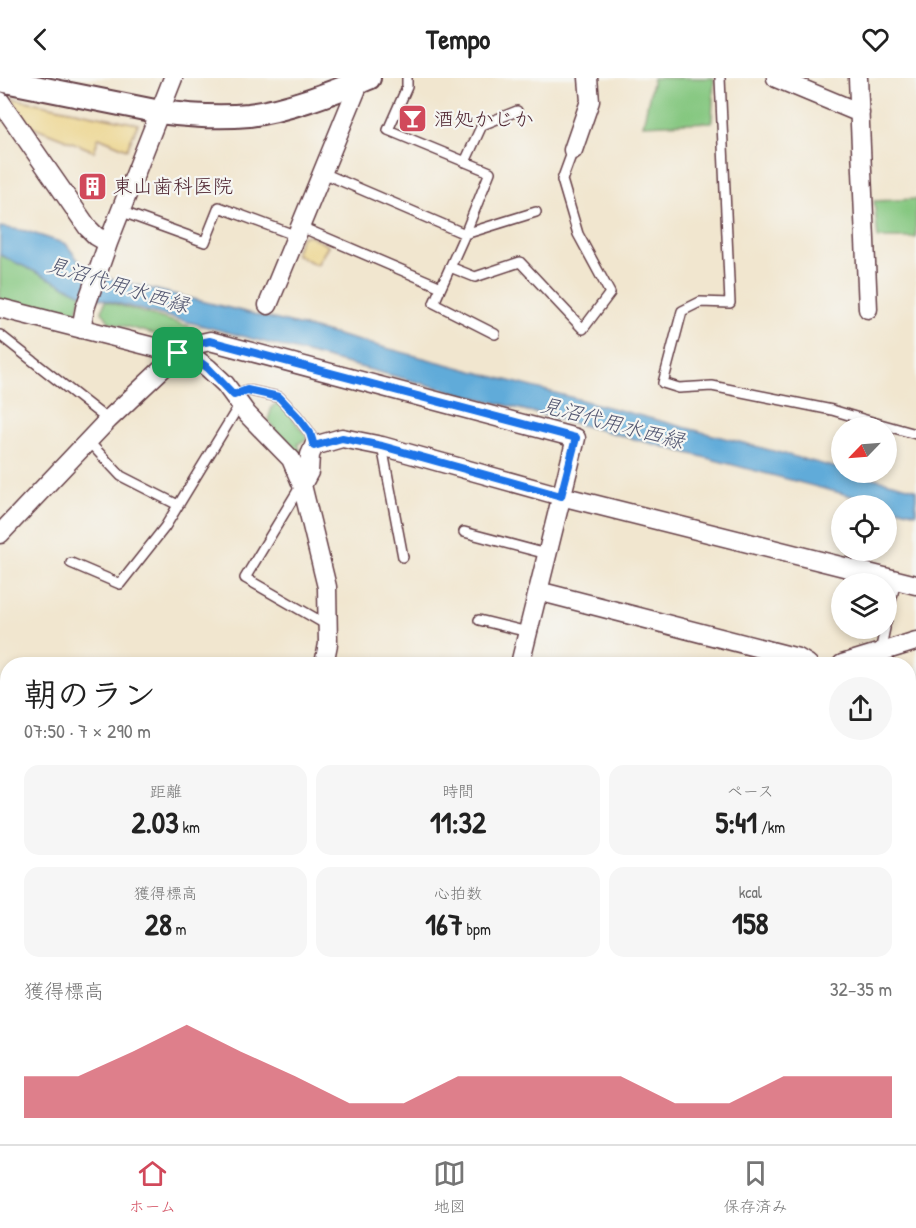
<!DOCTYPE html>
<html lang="ja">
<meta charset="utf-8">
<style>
:root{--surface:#fff;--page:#f6f6f6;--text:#222;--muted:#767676;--line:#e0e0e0;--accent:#d1495b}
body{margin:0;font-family:"Patrick Hand","Klee One",sans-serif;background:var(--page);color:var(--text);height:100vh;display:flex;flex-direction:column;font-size:22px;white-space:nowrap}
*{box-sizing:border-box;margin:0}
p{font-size:20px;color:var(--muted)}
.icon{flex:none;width:33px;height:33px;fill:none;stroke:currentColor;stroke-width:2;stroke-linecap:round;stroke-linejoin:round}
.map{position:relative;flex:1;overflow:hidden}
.sheet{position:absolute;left:0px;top:579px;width:916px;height:488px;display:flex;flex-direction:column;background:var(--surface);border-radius:24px 24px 0 0;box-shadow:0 3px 9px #0003}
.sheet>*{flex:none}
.needle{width:39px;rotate:245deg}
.controls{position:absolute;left:831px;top:339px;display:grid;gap:12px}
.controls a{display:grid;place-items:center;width:66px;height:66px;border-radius:50%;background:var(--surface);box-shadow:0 3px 9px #0003;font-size:30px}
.pin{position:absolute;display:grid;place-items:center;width:51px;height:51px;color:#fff;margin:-26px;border-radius:12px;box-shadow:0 3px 9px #0006}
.round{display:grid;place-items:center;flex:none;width:63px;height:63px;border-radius:32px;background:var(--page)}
.headline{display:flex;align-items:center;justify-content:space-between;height:102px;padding:0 24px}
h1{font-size:33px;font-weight:700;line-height:45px}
.figures{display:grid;grid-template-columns:repeat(3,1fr);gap:9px;height:102px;padding:6px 24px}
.figures div{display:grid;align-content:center;border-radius:15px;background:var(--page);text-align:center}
.figures b{font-size:30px;font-weight:700}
.figures small{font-size:16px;font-weight:400}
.figures p{font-size:16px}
.chart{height:168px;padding:12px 24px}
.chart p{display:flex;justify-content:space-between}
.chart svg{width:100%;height:108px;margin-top:6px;fill:var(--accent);opacity:.7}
header{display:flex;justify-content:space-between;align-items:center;height:78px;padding:0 24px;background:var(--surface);font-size:27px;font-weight:700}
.menu{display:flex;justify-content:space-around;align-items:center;height:84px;border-top:2px solid var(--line);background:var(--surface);font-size:16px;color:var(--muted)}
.menu a{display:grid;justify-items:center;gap:3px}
.menu .current{color:var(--accent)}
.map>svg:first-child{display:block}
.green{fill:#85c780;stroke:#687356;stroke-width:1.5}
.sand{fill:#eeda9e;stroke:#9c7c64;stroke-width:1.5}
.water{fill:#60abd9;stroke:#556582;stroke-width:1.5}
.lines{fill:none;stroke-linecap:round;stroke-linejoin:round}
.service-casing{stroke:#633d44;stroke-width:12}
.minor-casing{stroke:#633d44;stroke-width:21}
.tertiary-casing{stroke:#633d44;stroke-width:26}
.service{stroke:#fff;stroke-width:9}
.minor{stroke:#fff;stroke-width:18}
.tertiary{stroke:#fff;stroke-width:22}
.route-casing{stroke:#fff;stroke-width:12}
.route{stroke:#1a73e8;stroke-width:8}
.labels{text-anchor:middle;stroke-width:4.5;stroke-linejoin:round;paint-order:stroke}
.poi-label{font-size:20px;fill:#4a1f2b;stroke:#f6f6f2;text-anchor:start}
.water-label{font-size:21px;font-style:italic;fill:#535771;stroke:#f6f6f2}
</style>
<header><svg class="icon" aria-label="back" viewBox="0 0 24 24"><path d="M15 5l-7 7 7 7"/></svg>Tempo<svg class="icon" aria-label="heart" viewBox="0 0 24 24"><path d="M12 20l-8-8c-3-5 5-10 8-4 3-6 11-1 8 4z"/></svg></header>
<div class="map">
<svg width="916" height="1066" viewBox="0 0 916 1066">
<rect width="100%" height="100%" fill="#f6f6f2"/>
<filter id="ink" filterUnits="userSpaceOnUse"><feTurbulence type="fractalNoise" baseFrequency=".0167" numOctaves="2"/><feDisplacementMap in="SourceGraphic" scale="12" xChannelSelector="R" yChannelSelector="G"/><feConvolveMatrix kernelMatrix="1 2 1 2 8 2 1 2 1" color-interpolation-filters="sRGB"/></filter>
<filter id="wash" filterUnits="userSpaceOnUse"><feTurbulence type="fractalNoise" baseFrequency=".008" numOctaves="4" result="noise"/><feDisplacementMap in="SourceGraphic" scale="24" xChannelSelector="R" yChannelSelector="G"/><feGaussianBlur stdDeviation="1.35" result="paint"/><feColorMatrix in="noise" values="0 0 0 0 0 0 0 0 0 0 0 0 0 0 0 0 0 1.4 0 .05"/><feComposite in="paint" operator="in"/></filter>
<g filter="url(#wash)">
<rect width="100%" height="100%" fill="#f1e6cf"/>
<path class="green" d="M653 0H714L712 44 643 47Z
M916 121V160H878L874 123Z
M0 177 82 216 73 249 0 230Z
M105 223 198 251 169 260 109 244 102 233Z
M279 323 308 360 298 366 305 384 300 388 268 342 272 329Z"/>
<path class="sand" d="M11 20 138 46 127 71 99 59 94 73 29 47Z
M309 157 328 168 317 187 295 176 301 159Z"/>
<path class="water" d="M0 149 26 153 66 166 88 195 322 253 841 391 842 394 854 395 916 411V435L82 216 0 177Z"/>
</g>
<g filter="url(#ink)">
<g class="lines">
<defs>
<path id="service" d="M407 0V9L388 52 490 94 465 156 434 225 495 256
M720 0 730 225 700 224 682 233 663 305 679 310 712 308 832 332 869 343 916 356
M465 84 482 47 517 33
M323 95 465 156 536 134
M120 133 205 164 219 129 297 158
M301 149 441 209
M450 189 475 199 520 184 583 251 610 215 578 156 562 102 573 72
M0 257 108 342
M234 317 247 312 279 319 297 338 310 355 314 368
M88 363 121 398 178 427
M382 368 403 479
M300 409 245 500 327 547
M464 454 547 476
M71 485 120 506 165 449 240 326
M479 542 528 554
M886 545 896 502
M880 574 885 550
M0 720 8 708
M137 1059 144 1066
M235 1059 244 1066
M553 1066 558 1059
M620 1066 626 1059
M812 1066 816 1059
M912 1066 916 1058"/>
<path id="minor" d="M776 0 860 35
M858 0 868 231
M0 23 88 150 96 158 108 165
M573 72 590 23 588 0
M268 227 360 3 358 0
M0 230 193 279 208 290 225 306 247 336 291 381 302 407 327 509 328 566 324 586
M81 251 85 230 108 165 173 0
M302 407 309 394 310 377 314 368 342 360 382 368 561 418 916 507
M0 456 108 342 179 275 197 266 210 263 576 360 520 586
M538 513 798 580 808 586
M842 586 916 563
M0 640 8 646
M909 658 916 657
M909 954 916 960
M0 1048 8 1054
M13 1059 21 1066
M505 1059 513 1066
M178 1066 186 1059
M464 1066 469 1059"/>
<path id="tertiary" d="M0 2 160 34C190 38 219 40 249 37 288 32 333 14 369 0"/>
</defs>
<use href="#service" class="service-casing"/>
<use href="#minor" class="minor-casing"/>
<use href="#tertiary" class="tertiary-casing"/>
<use href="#service" class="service"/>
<use href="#minor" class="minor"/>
<use href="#tertiary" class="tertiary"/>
</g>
</g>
<g class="lines" filter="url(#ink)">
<defs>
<path id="route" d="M210 263 576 360 561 418 382 368 342 360 314 368 310 355 297 338 279 319 247 312 234 317 208 290 193 279 178 275 196 266Z"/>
</defs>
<use href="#route" class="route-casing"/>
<use href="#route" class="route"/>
</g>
<defs>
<symbol id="bar-square" viewBox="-11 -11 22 22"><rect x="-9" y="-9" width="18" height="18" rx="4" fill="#d1495b" stroke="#f6f6f2"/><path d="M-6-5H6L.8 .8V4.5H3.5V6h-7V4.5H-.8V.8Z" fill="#fff"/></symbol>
<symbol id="building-square" viewBox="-11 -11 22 22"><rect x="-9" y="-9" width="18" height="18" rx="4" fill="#d1495b" stroke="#f6f6f2"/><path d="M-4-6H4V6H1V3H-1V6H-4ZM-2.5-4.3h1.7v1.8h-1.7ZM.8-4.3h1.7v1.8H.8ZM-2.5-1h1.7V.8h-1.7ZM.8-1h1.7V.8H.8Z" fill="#fff"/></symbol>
</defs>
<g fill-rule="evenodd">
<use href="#bar-square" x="396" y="24" width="33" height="33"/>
<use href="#building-square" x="76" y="92" width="33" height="33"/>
</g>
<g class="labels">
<g class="poi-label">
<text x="434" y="48">酒処かじか</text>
<text x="113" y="115">東山歯科医院</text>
</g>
<g class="water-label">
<text transform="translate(118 207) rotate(17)" y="7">見沼代用水西縁</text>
<text transform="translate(612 345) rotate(15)" y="7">見沼代用水西緑</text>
</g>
</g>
</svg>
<div class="controls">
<a><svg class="needle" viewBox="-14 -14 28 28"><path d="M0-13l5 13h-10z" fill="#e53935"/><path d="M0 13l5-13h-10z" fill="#767676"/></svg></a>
<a><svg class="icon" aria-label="locate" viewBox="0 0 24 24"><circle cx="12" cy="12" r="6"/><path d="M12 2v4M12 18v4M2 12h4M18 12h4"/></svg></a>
<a><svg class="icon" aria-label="layers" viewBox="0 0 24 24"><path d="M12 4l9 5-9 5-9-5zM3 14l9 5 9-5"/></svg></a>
</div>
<div class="pin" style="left:178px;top:275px;background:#1e9e55"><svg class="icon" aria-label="arrive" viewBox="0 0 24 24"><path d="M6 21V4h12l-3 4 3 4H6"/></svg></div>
<section class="sheet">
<div class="headline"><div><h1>朝のラン</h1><p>07:50 · 7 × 290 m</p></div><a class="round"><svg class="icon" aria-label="share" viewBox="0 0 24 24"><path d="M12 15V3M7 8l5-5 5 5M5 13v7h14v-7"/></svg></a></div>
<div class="figures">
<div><p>距離</p><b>2.03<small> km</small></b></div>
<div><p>時間</p><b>11:32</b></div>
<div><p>ペース</p><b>5:41<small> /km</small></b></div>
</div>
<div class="figures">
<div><p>獲得標高</p><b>28<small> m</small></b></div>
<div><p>心拍数</p><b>167<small> bpm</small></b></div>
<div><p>kcal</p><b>158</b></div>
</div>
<div class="chart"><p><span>獲得標高</span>32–35 m</p>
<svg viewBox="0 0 160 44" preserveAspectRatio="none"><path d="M0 44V27L10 27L20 17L30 6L40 17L50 27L60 38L70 38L80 27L90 27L100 27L110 27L120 38L130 38L140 27L150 27L160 27V44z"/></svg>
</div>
</section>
</div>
<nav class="menu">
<a class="current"><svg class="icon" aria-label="home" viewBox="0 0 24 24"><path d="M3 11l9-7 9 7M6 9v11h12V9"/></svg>ホーム</a>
<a><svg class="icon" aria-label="map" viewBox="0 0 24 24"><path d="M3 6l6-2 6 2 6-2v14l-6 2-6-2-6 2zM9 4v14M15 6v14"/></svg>地図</a>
<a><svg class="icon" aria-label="saved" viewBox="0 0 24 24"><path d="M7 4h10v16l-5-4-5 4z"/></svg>保存済み</a>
</nav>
